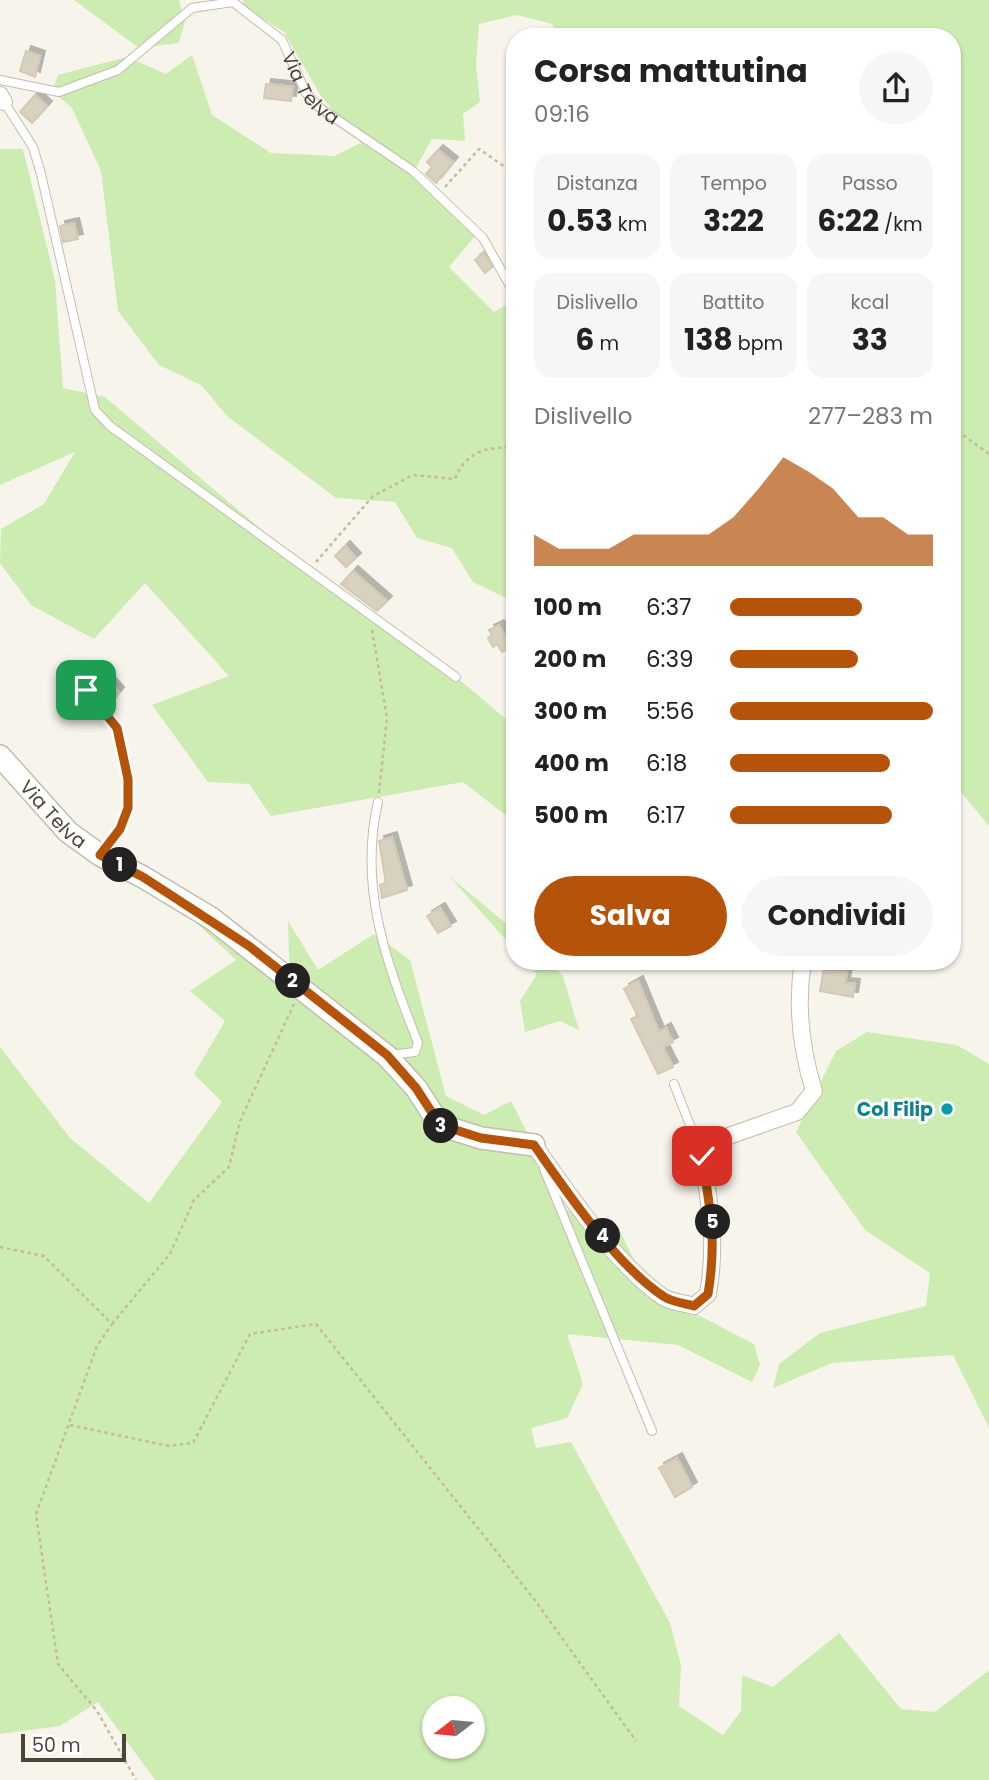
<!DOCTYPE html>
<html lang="it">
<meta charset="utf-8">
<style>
:root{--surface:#fff;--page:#f6f6f6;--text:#222;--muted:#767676;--accent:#b45309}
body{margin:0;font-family:Poppins,sans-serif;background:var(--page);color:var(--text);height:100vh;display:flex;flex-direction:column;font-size:26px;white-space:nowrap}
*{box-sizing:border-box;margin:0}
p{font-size:23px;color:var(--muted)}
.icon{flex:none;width:38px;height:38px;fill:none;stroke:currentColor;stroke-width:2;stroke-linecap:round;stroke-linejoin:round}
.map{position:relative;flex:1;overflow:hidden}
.sheet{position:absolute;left:506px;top:28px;width:455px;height:942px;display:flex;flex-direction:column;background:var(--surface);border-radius:28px;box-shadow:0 2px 5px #0004}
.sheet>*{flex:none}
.needle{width:46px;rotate:254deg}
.buttons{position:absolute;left:422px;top:1696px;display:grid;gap:14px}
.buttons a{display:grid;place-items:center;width:63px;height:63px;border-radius:50%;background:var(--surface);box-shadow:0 2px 5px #0004;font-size:35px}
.scale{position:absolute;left:21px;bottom:18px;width:105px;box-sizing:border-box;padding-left:7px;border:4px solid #4b4538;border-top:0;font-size:19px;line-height:24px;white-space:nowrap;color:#4b4538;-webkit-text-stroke:5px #fff;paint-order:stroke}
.pin{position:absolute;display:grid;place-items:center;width:60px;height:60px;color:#fff;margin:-30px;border-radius:14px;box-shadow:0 4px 10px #0006}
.km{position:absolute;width:35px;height:35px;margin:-18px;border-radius:50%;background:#222;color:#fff;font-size:19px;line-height:35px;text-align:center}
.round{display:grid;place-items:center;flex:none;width:74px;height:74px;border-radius:37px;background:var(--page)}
.head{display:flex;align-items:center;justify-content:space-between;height:119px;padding:0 28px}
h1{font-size:32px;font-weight:700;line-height:52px}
.figures{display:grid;grid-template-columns:repeat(3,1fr);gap:10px;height:119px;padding:7px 28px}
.figures div{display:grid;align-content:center;border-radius:18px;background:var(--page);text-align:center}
.figures b{font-size:30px;font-weight:700}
.figures small{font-size:19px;font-weight:400}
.figures p{font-size:19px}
.chart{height:196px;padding:14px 28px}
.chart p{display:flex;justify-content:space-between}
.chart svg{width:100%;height:126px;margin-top:7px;fill:var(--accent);opacity:.7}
.primary-button{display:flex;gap:14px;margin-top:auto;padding:14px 28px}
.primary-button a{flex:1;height:80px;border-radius:42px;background:var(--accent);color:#fff;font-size:28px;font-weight:700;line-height:80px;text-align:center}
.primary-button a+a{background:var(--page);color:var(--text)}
ul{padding:0 28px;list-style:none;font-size:23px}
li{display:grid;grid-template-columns:112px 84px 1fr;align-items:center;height:52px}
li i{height:18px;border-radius:9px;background:var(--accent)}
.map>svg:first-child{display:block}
.green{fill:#cdecb2;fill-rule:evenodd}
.building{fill:#d9d1bf;stroke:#d4c9b2;stroke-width:2;filter:url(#shadow)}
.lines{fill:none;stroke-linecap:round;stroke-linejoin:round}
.service-casing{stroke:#c3bdac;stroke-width:10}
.minor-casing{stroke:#c3bdac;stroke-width:18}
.tertiary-casing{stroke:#c3bdac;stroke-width:24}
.path{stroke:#c5ba9d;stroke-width:2.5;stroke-dasharray:3.5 3.5;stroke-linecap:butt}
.service{stroke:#fff;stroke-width:8}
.minor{stroke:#fff;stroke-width:16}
.tertiary{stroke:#fff;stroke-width:21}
.route-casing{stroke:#fff;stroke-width:14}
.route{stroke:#b45309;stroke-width:9}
.culture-dot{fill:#0f9aa8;stroke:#fff;stroke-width:2.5}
.labels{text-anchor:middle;stroke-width:6;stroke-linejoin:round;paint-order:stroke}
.street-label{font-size:19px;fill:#4b4538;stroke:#fff}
.culture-label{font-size:19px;font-weight:bold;fill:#0d838f;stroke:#fff;text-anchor:end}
</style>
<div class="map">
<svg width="989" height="1780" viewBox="0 0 989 1780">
<defs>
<filter id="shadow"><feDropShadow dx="5" dy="-5" stdDeviation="0" flood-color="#0004"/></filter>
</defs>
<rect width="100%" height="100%" fill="#f6f4eb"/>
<path class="green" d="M74 0H179L185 21 179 43 139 48Z
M243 0H989V826L952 781V37H558L552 24 517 15 479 24 476 65 480 102 463 114 465 141 432 139 414 171 476 235 449 267 494 312 514 300V602L473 582 452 548 417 538 395 502 336 498 227 416 201 385 159 365 118 311 101 171 72 108 52 91 58 75 127 57 166 74 192 55 212 115 271 153 334 156 361 143 321 96 284 32 244 7Z
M0 149H23L55 280 63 388 105 397 309 570 428 653 514 726V822L463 782 271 816 249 784 208 782 152 705 229 676 145 583 94 639 31 605 0 563 1 529 44 504 75 452 0 485Z
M449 876 514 930V949Z
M189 916 290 989 288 921 318 970 374 934 410 960 446 1096 484 1115 511 1101 567 1210 619 1229 635 1262 638 1284 754 1344 760 1365 752 1382 678 1345 567 1334 583 1384 567 1418 531 1428 536 1448 571 1442 670 1623 681 1665 679 1706 723 1735 741 1711 742 1675 773 1687 839 1633 901 1709 935 1712 989 1670V1780H155L98 1702 60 1726 0 1734V1047L70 1138 149 1203 222 1102 194 1074 225 1021 190 991 236 960ZM434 1708H472V1746H434Z
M525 961H549L563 976 579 1030 560 1021 525 1032 520 1001 537 974Z
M867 1032 957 1045 989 1064V1428L953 1355 832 1363 773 1388 779 1364 820 1333 926 1306 930 1273 865 1230 796 1132 836 1051Z"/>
<path class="building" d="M26 51 40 56 35 77 20 71Z
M266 84 293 87 291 101 264 98Z
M35 95 47 106 32 123 20 112Z
M438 150 453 162 436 183 426 174 432 167 427 162Z
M74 223 78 239 63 242 60 226Z
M484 253 492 267 485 273 475 260Z
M345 546 356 558 346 567 335 556Z
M353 571 387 601 377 611 341 584Z
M499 625 511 647 502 652 497 644 493 647 488 638 492 635 489 630Z
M101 678 106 684 109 681 119 692 108 706 91 686Z
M392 837 407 890 382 898 380 885 386 883 379 841Z
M440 908 451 926 438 933 427 916Z
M824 968 847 972 845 983 855 984 853 997 820 991Z
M638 981 659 1032 666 1028 673 1042 663 1047 673 1067 658 1074 631 1019 638 1016 624 989Z
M677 1458 692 1487 675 1497 659 1468Z"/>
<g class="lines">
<defs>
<g id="service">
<path id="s1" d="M0 80 59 92 118 70 192 8 233 2 282 40 306 93 320 108 413 171 483 238 514 293"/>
<path d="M4 102 33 147 41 174 95 410 110 426 456 677"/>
<path d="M86 690 117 728 129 779 128 808 120 829 100 855"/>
<path d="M378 802C358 888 387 964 418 1043L415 1052 390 1055"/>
<path d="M674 1084 702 1156"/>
<path d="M544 1169 652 1431"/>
</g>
<path id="minor" d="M0 95 4 102
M534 1145C567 1192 615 1264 663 1297 671 1302 684 1303 694 1306L708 1294C717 1242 710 1207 702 1156L709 1143 797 1112 814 1091C801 1049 796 1004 803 961"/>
<g id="tertiary">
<path id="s2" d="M0 756 68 832 100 855 143 877 211 918 387 1056 416 1088 440 1125 481 1138 534 1145"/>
</g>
</defs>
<use href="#service" class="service-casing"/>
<use href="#minor" class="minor-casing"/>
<use href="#tertiary" class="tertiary-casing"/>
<path class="path" d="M445 187 479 149 514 173
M952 427 989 454
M316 562 373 496 413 475 455 479C466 451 488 446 514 448
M372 630 387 718 379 793
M0 1247 44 1256 112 1324 97 1346 36 1514 58 1664 97 1711 136 1780
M112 1324 170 1254 194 1200 229 1167 240 1121 294 1004
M70 1425 169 1446 193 1443 250 1334 316 1324 534 1599 636 1741"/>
<use href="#service" class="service"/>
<use href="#minor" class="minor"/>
<use href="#tertiary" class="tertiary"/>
</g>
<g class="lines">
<defs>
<path id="route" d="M86 690 117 728 128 779V808L120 829 100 855 143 877 249 946 387 1055 416 1088 440 1125 481 1138 534 1145C567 1192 615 1264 663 1296 671 1302 684 1303 694 1306L708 1294C717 1240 710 1209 702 1156"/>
</defs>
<use href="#route" class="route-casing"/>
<use href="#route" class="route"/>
</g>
<circle class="culture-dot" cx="947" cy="1109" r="7"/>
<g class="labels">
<g class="street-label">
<text dy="7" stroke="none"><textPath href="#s1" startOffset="380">Via Telva</textPath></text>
<text dy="7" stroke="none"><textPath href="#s2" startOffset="79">Via Telva</textPath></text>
</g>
<g class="culture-label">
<text x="933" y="1116">Col Filip</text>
</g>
</g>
</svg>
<div class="buttons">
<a><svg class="needle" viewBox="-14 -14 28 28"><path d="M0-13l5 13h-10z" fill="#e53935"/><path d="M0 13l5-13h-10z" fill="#767676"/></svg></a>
</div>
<div class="scale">50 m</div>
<div class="pin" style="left:86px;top:690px;background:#1e9e55"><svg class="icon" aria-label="arrive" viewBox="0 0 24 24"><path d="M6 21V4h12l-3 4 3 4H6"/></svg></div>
<div class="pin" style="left:702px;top:1156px;background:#d93025"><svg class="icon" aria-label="check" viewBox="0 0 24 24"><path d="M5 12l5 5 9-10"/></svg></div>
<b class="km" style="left:120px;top:865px">1</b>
<b class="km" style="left:293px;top:981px">2</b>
<b class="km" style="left:441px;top:1126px">3</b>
<b class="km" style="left:603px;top:1236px">4</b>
<b class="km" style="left:713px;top:1222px">5</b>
<section class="sheet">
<div class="head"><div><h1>Corsa mattutina</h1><p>09:16</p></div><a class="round"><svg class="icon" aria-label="share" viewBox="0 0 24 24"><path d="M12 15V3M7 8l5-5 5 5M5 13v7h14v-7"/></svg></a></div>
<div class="figures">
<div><p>Distanza</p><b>0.53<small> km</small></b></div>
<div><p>Tempo</p><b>3:22</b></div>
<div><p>Passo</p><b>6:22<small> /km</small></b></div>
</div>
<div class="figures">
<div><p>Dislivello</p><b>6<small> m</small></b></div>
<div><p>Battito</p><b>138<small> bpm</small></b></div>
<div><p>kcal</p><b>33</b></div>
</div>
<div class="chart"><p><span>Dislivello</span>277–283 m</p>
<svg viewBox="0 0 160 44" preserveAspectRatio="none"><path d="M0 44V33L10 38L20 38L30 38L40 33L50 33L60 33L70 33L80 27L90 17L100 6L110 11L120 17L130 27L140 27L150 33L160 33V44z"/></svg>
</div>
<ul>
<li><b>100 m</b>6:37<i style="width:65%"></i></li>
<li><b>200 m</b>6:39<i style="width:63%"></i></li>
<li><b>300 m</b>5:56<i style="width:100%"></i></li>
<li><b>400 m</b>6:18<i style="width:79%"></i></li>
<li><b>500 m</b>6:17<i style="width:80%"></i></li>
</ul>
<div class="primary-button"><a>Salva</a><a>Condividi</a></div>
</section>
</div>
